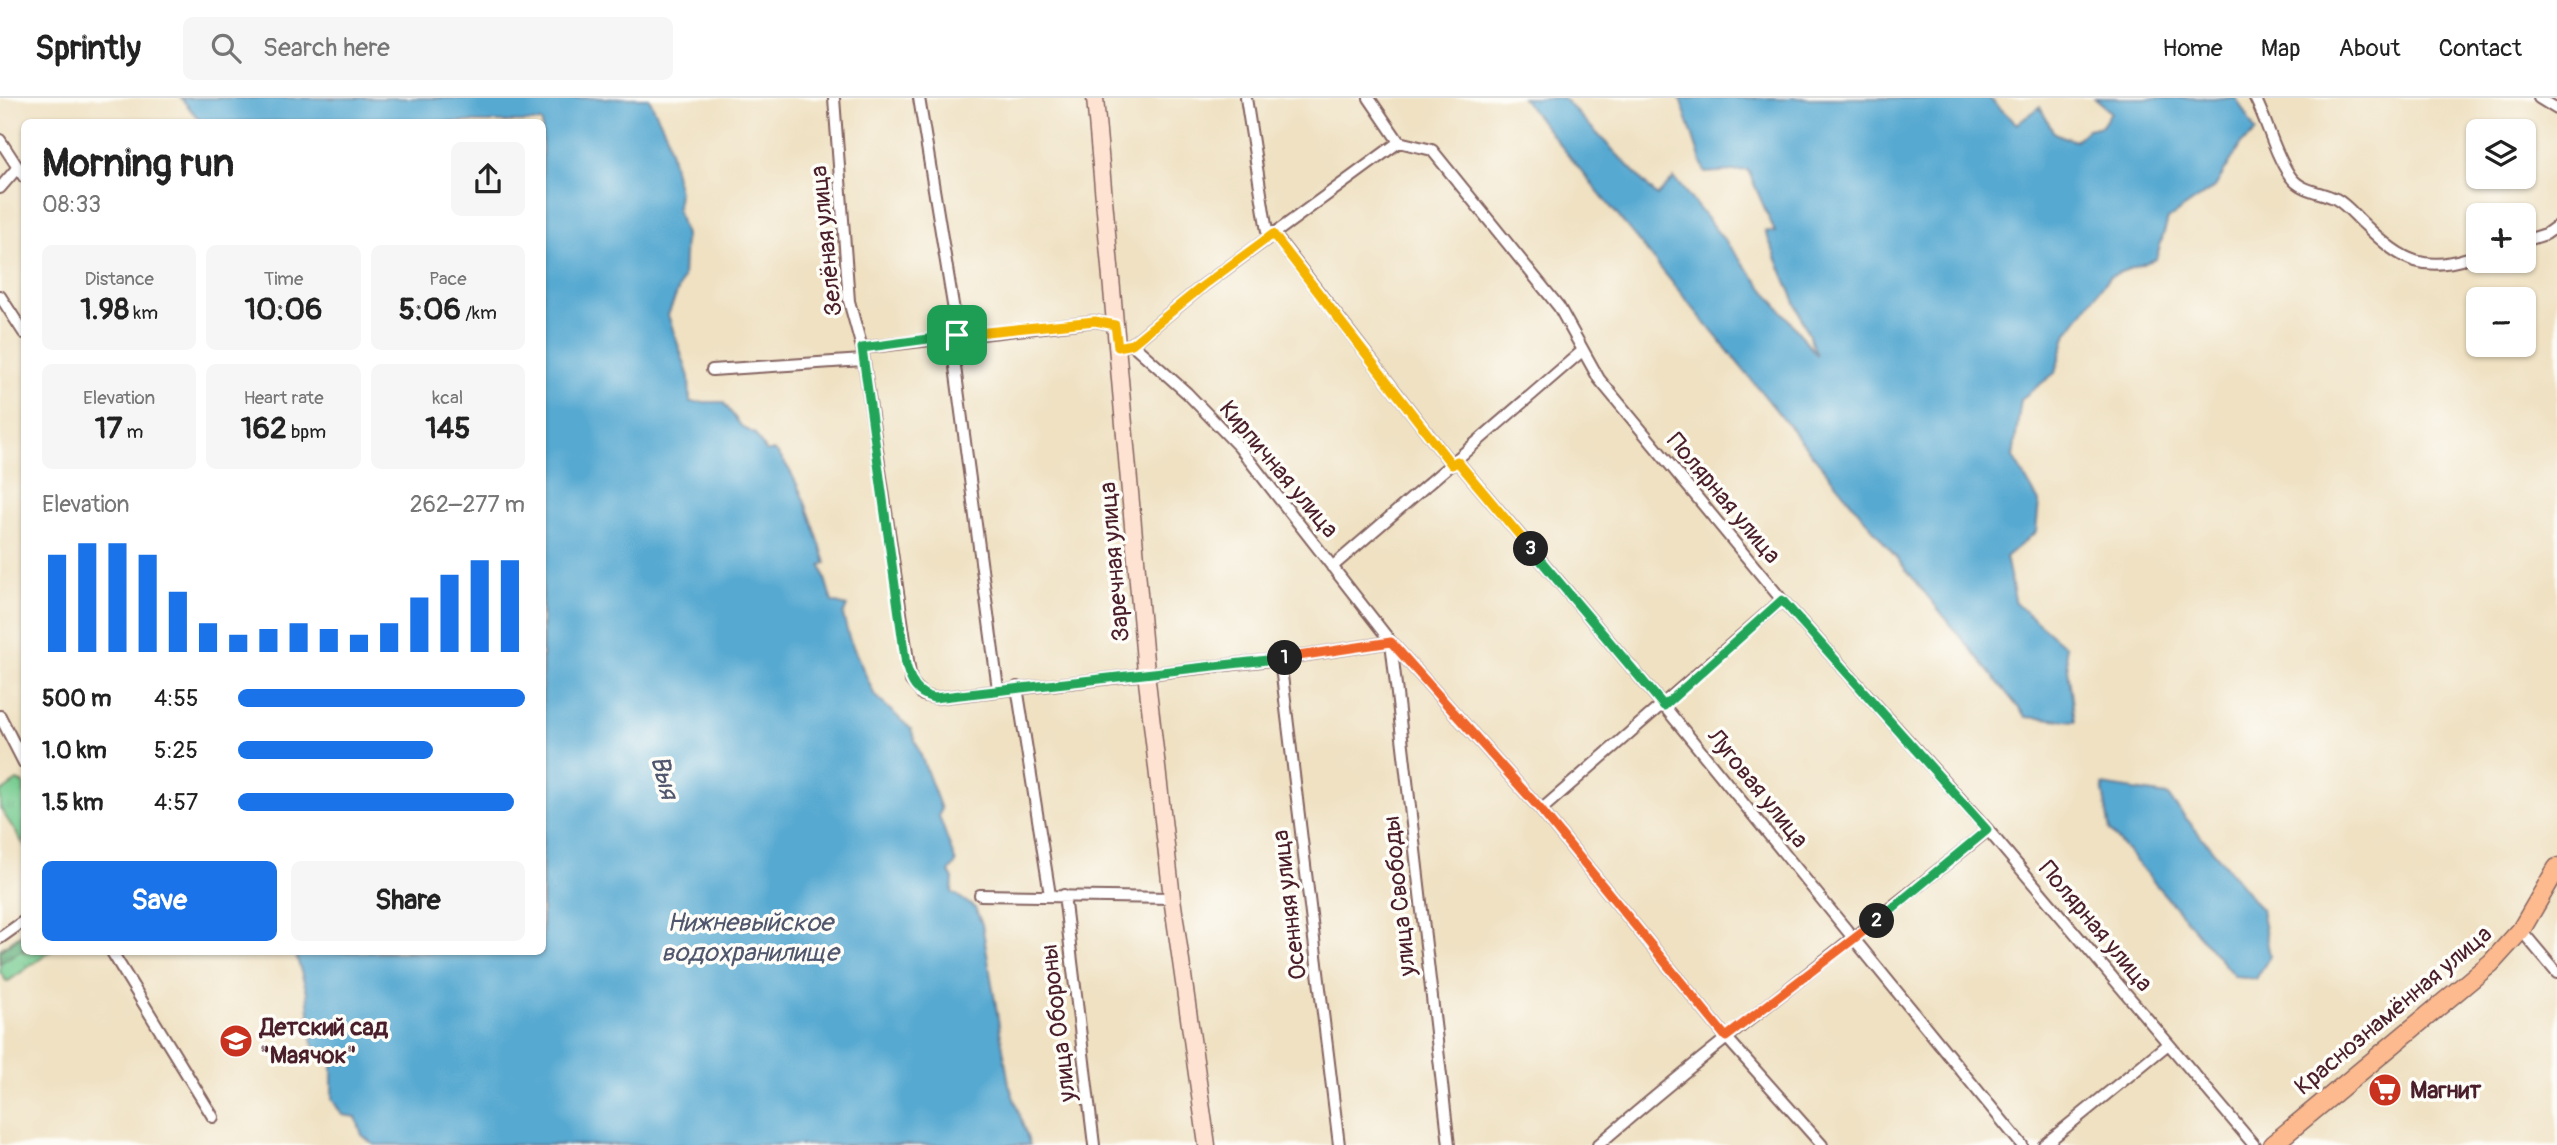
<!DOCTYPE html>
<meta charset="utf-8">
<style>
:root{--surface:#fff;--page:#f6f6f6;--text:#222;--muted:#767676;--line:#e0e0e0;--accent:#1a73e8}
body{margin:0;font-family:Pangolin,sans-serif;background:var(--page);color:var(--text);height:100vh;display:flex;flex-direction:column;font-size:26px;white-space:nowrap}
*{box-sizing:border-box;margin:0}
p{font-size:23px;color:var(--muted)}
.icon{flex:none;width:38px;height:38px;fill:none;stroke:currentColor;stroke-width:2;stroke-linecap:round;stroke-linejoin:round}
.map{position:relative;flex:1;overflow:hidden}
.drawer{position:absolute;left:21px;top:21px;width:525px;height:836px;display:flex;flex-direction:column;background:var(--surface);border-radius:10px;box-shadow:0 2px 5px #0004}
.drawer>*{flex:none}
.tools{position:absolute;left:2466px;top:21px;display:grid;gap:14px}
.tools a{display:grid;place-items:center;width:70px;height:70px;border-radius:10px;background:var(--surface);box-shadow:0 2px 5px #0004;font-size:35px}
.pin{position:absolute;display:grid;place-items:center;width:60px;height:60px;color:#fff;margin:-30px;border-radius:14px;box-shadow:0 4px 10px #0006}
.km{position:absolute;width:35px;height:35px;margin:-18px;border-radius:50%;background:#222;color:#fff;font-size:19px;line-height:35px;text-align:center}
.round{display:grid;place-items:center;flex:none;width:74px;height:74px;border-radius:10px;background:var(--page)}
.head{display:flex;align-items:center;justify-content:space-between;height:119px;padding:0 21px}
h1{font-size:38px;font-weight:800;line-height:52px}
.metrics{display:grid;grid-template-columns:repeat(3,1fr);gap:10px;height:119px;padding:7px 21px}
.metrics div{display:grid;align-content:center;border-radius:10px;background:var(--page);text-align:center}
.metrics b{font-size:30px;font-weight:800}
.metrics small{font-size:19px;font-weight:400}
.metrics p{font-size:19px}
.chart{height:196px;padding:14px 21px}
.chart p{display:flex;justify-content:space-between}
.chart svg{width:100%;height:126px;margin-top:7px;stroke:var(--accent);stroke-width:6}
.primary-button{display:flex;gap:14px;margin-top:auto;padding:14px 21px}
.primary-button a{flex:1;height:80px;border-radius:10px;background:var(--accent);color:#fff;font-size:28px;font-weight:800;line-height:80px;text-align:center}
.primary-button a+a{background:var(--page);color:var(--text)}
ul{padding:0 21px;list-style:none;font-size:23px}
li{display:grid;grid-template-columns:112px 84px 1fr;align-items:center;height:52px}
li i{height:18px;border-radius:9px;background:var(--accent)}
header{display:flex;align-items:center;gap:42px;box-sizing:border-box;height:98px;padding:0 35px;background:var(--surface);border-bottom:2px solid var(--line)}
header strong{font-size:33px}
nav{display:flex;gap:38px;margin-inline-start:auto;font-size:24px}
.search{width:490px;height:63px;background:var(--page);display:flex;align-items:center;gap:18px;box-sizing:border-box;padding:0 24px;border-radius:10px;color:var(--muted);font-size:26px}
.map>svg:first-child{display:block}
.grass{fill:url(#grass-tufts);stroke:#60755d;stroke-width:2}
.forest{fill:url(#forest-crowns);stroke:#556752;stroke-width:2}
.water{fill:#56a9d1;stroke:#50647e;stroke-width:2}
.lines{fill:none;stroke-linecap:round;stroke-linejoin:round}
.street-casing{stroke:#846360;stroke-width:14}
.secondary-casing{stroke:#846360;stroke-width:19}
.primary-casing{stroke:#846360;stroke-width:21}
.street{stroke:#fff;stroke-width:10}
.secondary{stroke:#fee3d2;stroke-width:16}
.primary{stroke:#fcba8e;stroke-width:18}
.split-1-casing{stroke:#fff;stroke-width:14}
.split-2-casing{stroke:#fff;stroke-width:14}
.split-3-casing{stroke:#fff;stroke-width:14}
.split-4-casing{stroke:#fff;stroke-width:14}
.split-1{stroke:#22a559;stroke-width:9}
.split-2{stroke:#f0652b;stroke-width:9}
.split-3{stroke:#22a559;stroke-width:9}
.split-4{stroke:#f5b400;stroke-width:9}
.labels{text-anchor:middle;stroke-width:7;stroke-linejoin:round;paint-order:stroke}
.street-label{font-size:24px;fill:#4a1f2b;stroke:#fdfcf7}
.poi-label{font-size:24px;font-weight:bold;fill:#4a1f2b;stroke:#fdfcf7;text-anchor:start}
.water-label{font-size:26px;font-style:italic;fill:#4f566d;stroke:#fdfcf7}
</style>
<header>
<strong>Sprintly</strong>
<div class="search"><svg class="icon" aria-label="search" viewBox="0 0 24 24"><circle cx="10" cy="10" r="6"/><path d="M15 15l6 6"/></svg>Search here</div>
<nav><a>Home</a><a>Map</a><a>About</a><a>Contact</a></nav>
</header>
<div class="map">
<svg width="2557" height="1047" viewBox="0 0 2557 1047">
<defs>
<pattern id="grass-tufts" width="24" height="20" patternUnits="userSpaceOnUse" patternTransform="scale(1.75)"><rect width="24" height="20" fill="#75cb8f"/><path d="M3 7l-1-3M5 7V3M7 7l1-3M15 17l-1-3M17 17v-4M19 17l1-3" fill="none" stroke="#67ae7c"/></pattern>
<pattern id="forest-crowns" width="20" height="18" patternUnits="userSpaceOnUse" patternTransform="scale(1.75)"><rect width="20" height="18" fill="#60af7a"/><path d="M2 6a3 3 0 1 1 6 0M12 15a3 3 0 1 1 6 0" fill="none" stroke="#518e64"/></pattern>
</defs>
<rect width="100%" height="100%" fill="#fdfcf7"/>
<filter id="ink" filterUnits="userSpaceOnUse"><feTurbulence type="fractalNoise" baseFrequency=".0143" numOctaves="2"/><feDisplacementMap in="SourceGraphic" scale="14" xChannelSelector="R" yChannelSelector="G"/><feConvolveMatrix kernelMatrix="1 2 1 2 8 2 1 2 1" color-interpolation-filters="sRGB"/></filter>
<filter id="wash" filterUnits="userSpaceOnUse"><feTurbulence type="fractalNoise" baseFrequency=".00686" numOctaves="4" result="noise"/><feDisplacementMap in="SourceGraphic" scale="28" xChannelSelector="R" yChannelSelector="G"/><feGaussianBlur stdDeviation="1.57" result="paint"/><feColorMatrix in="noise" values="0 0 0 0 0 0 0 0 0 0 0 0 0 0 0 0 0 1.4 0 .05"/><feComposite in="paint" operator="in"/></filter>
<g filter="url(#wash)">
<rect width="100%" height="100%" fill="#efe1c2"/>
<path class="grass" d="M17 683 24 686V747L0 710V695Z
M24 834V854H50L7 884 0 874V851Z"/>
<path class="forest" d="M24 835V851L0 865V853Z"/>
<path class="water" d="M181 0H649L667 37 679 94 677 112 685 137 683 180 668 217 689 279 690 304H723L742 329 755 336 766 353H775C798 375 816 434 826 465L821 467 832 504 847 508 843 517 849 540 875 598 911 631 941 711 939 718 956 765 949 774 953 781 952 794 975 810 982 826 1009 986 1030 1047H374L362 1037 356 1019 342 1017 332 1001V966L312 946 307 894 295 854H542V24H201Z
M1522 0H1563L1657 98 1674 80 1817 257 1765 133 1775 134 1748 72 1705 75 1680 0H1989L2017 26 2040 9 2054 35 2075 43 2088 31 2102 28 2111 14 2094 0H2236L2256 34 2241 46 2215 89 2168 121 2156 161 2110 178 2067 235 2055 275 2021 301 2013 359 2039 404 2036 434 2006 459 2016 506 2065 548 2075 623 2026 619Z
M2102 687 2167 697 2261 811 2270 858 2256 881 2235 879 2110 733Z"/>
</g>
<g filter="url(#ink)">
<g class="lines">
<defs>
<path id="street" d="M834 0 849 203 862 250 911 583 923 597 935 600 1280 561 1391 544 1449 1047
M919 0 958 237
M1246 0 1268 140
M1369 0 1399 44 1432 52 1559 209 1599 281 1782 502 1988 732 2254 1047
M2255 0C2268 25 2274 55 2290 78 2301 94 2320 93 2336 101 2347 107 2356 119 2364 126 2405 166 2424 175 2478 157
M2539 0 2557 11
M0 42 24 79
M0 90 18 69
M1274 136 1452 367
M2524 143 2546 136 2557 128
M0 198 24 235
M951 239 998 591
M1132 246 1204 187 1399 44
M1118 249 1132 246 1187 295 1239 349 1391 544 1541 712 1726 939 1822 1047
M862 250 1095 223 1115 227
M712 272 863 262
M1457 363 1664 608 2022 1047
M1332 469 1581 254
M1280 561 1339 1047
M1017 589 1050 797
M0 618 24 665
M1541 712 1782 502
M980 797 1172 800
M1064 797 1094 1047
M2521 832 2557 875
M0 840 24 823
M112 854 213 1019
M1598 1047C1724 938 1858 838 1988 732
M2044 1047 2168 946"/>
<path id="secondary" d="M1095 0 1146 574 1172 800 1207 1047"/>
<path id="primary" d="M2272 1047 2491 865 2521 832 2557 770"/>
</defs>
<use href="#street" class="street-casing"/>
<use href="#secondary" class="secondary-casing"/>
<use href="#primary" class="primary-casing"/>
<use href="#street" class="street"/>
<use href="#secondary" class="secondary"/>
<use href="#primary" class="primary"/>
</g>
</g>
<g class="lines" filter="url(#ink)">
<defs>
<path id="split-1" d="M957 237 862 250 906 567C911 584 916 596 934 600L1285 560"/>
<path id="split-2" d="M1285 560 1391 544 1541 712 1726 939 1877 823"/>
<path id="split-3" d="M1531 451 1664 608 1782 502 1987 732 1877 823"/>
<path id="split-4" d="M957 237 1095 223 1115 227 1118 249 1132 246 1204 187 1273 136 1452 367 1457 363 1531 451"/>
</defs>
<use href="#split-1" class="split-1-casing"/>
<use href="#split-2" class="split-2-casing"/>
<use href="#split-3" class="split-3-casing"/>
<use href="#split-4" class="split-4-casing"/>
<use href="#split-1" class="split-1"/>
<use href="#split-2" class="split-2"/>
<use href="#split-3" class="split-3"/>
<use href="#split-4" class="split-4"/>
</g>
<defs>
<symbol id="school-disc" viewBox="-11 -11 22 22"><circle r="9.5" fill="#c8321e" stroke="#fdfcf7"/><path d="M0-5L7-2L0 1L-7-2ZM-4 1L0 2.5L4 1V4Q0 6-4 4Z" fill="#fff"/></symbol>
<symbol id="supermarket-disc" viewBox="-11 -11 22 22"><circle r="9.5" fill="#c8321e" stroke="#fdfcf7"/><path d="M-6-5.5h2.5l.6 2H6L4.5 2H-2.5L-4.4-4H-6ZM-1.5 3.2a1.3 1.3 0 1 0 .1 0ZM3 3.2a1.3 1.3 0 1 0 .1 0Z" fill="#fff"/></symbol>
</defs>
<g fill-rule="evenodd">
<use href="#school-disc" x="217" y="924" width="38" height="38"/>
<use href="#supermarket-disc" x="2366" y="973" width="38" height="38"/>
</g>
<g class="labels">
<g class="street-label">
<text transform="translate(826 143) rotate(-96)" y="8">Зелёная улица</text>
<text transform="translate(1279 371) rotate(50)" y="8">Кирпичная улица</text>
<text transform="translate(1724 400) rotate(50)" y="8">Полярная улица</text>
<text transform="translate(1114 464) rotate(-95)" y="8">Заречная улица</text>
<text transform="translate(1758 690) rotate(51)" y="8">Луговая улица</text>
<text transform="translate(1399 798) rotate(-96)" y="8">улица Свободы</text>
<text transform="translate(1289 807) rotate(-97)" y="8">Осенняя улица</text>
<text transform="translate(2096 828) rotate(50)" y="8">Полярная улица</text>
<text transform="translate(2393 912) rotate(-40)" y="8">Краснознамённая улица</text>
<text transform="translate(1058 925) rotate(-97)" y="8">улица Обороны</text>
</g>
<g class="poi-label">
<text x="260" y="937">Детский сад<tspan x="260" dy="28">"Маячок"</tspan></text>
<text x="2410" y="1000">Магнит</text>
</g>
<g class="water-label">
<text transform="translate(665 679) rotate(75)" y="9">Выя</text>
<text x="750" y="833">Нижневыйское<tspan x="750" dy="30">водохранилище</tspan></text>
</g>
</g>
</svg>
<div class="tools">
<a><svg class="icon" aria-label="layers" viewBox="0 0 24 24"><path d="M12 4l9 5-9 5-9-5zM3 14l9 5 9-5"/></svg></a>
<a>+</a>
<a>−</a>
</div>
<div class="pin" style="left:957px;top:237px;background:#1e9e55"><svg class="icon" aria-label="arrive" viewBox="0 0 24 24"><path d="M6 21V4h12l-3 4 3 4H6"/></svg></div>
<b class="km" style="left:1285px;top:560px">1</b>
<b class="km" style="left:1877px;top:823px">2</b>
<b class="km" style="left:1531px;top:451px">3</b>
<section class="drawer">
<div class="head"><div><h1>Morning run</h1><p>08:33</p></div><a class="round"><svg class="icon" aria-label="share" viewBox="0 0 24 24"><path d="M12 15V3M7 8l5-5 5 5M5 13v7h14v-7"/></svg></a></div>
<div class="metrics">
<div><p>Distance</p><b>1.98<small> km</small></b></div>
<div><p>Time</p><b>10:06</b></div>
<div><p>Pace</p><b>5:06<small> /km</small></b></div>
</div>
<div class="metrics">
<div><p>Elevation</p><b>17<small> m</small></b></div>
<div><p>Heart rate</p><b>162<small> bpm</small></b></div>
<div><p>kcal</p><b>145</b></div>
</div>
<div class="chart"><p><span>Elevation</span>262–277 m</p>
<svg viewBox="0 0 160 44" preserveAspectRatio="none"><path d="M5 44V10M15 44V6M25 44V6M35 44V10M45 44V23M55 44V34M65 44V38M75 44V36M85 44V34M95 44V36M105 44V38M115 44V34M125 44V25M135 44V17M145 44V12M155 44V12"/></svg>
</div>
<ul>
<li><b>500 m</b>4:55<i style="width:100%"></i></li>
<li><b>1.0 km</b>5:25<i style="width:68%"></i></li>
<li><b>1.5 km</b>4:57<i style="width:96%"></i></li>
</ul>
<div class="primary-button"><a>Save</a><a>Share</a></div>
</section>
</div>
